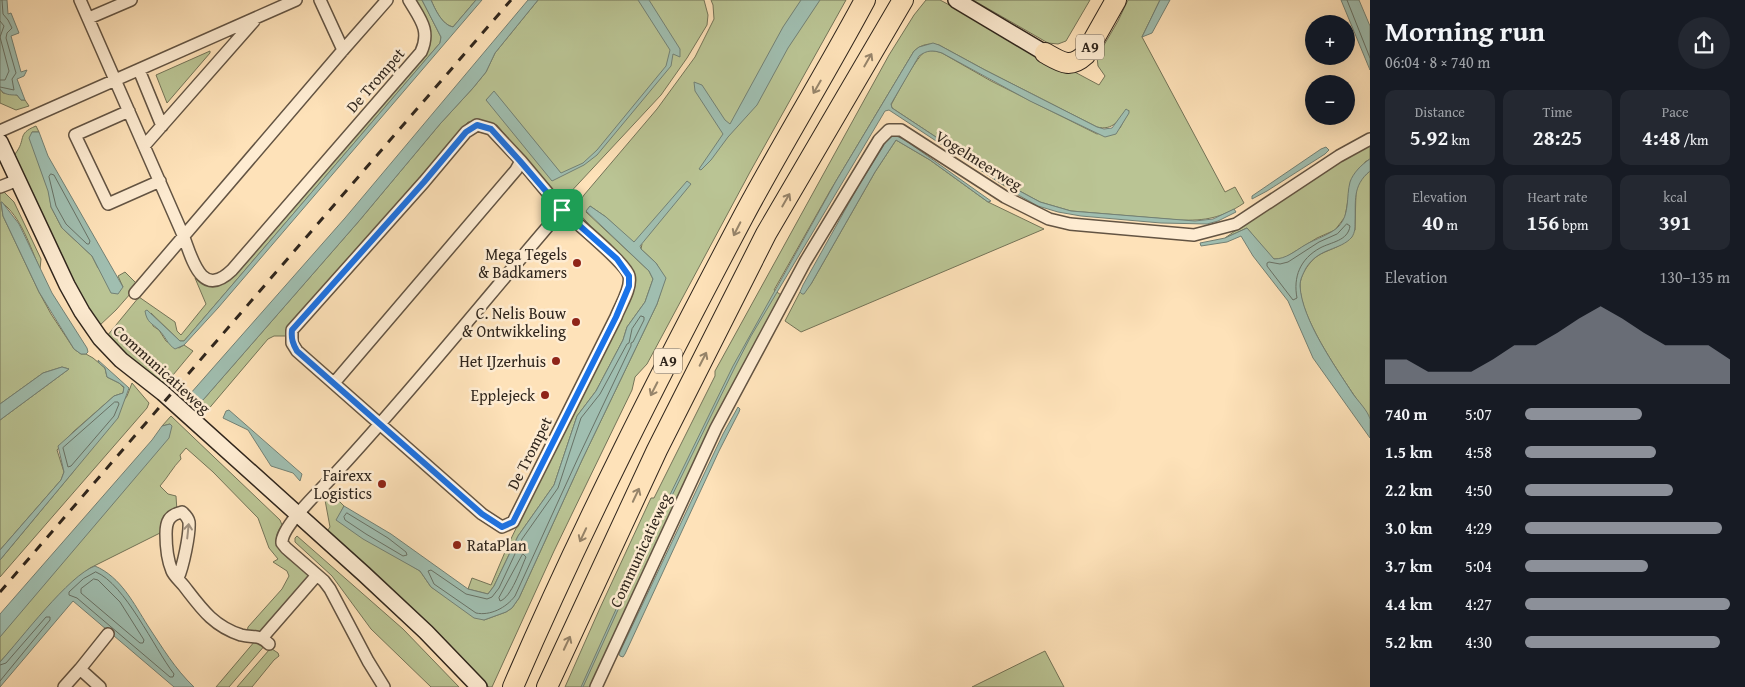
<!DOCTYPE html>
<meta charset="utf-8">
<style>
:root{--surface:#171b24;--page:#242831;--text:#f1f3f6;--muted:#9ea1a6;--accent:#8c9099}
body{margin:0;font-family:"Gentium Book Plus",serif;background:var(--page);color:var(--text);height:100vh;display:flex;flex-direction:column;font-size:19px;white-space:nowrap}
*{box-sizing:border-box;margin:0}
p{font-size:16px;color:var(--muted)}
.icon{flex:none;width:28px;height:28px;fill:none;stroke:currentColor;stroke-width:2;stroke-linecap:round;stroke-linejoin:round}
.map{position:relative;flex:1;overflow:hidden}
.details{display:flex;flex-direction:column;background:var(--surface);width:375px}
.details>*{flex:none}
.tools{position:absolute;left:1305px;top:15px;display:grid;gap:10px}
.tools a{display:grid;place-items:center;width:50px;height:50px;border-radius:50%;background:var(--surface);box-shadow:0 5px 20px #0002;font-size:25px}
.pin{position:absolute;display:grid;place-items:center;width:42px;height:42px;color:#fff;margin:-21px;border-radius:10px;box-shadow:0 2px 8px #0006}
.round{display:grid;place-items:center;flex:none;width:52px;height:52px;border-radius:26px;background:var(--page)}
.summary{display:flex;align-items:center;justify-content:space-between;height:85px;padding:0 15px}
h1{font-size:28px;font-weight:800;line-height:38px}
.metrics{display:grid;grid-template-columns:repeat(3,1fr);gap:8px;height:85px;padding:5px 15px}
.metrics div{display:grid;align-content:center;border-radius:10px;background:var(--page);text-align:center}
.metrics b{font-size:21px;font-weight:800}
.metrics small{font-size:14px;font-weight:400}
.metrics p{font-size:14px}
.chart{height:140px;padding:10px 15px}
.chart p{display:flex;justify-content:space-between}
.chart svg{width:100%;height:90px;margin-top:5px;fill:var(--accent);opacity:.7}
ul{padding:0 15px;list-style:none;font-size:16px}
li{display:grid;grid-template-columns:80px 60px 1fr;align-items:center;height:38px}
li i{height:12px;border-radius:6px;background:var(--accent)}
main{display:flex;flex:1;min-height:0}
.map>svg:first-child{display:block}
.green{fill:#bac494;stroke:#747458;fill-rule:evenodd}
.water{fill:#a0beb0;stroke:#738175}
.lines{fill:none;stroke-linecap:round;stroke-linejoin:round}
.shore{stroke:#687266;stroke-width:1}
.street-casing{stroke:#635443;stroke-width:14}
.secondary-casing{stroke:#2f251c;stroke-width:18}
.highway-casing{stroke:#2f251c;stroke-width:22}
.street{stroke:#feecd2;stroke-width:11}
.secondary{stroke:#feecd2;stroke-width:15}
.highway{stroke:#fee2b9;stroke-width:20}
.rail{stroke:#2f251c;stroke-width:3;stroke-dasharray:9 9;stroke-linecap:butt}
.oneway{stroke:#96846a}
.oneway2{stroke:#a19280}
.route-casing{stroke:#fff;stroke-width:10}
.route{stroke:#1a73e8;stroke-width:6}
.poi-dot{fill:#8f2418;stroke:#feecd2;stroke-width:2}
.labels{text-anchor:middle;stroke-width:5;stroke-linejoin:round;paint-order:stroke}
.shield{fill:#feecd2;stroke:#6d6153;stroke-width:1}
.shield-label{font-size:15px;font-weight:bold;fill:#2f251c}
.street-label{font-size:16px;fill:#2f251c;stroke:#feecd2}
.poi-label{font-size:16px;fill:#2f251c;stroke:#feecd2;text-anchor:end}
</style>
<main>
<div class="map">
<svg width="1370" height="687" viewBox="0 0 1370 687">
<rect width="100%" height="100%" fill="#fee2b9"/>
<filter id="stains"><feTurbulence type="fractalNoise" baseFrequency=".004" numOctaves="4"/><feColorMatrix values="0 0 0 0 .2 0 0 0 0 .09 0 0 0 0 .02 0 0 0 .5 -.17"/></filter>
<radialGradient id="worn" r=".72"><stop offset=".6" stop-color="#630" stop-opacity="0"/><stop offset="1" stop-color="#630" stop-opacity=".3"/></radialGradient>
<path class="green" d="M414 0H422L441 37 440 43 184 341H180L151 313 153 326 159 330 166 341 179 348 184 345 193 351 163 387 126 357 107 336 139 297 175 322 177 331 181 335 206 304 195 278C207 285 218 289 230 279L429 48C434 29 423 17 414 0Z
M431 0H476L453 27C442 25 435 9 431 0Z
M538 0H704L708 15 707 25 687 58 661 95 565 198 561 200 558 199 497 125 480 121 468 122 299 315 287 336H274L268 339 206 412 198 403 203 400 359 221 440 124 473 88 486 72 495 53ZM494 92 562 175 486 100Z
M711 0H846L750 172 647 364 635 377 632 390 554 551 492 687H489L400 600 326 533 330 527 325 500 331 493 344 506 337 520 420 571 431 587 484 620 506 612 512 608 519 598 582 460 657 304 665 278 656 263 641 249 642 244 637 241 632 242 606 217 590 206 586 212 649 271 653 279 645 302 627 327 623 340 596 391 577 416 554 485 518 536 494 586 488 594 468 589 472 578 491 585 508 545 634 285V274L631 267 605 242 575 209 584 195 657 109 695 57 714 19 713 5Z
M926 0H940L1099 85 1105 76 1098 66 1097 57 1118 21 1128 0H1160L1142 37 1225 192 1235 187 1244 203C1222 218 1205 221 1179 220L1071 211 1040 202 1014 188 1011 189 1003 185V183L998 178 892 108 891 105C897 94 917 55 926 51 931 50 937 51 942 53L991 81 1097 134 1120 128 1129 110C1118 120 1113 131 1097 127L985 70 939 45C929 43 922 44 914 51L830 191 774 290 784 297 592 687H565L600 608 651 498H654L715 376V371L889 55 914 15Z
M973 0H1090L1066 41 1058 44 1048 43Z
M210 51V53L167 103 156 75Z
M0 89 3 93 17 95 21 100H25L29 106 16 110 0 103Z
M36 126 39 132H32L40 167 49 191 51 207 62 228 92 256 98 268 123 287 118 276 125 272 138 285 116 310 99 326 73 284 18 164 15 154C27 139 16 134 36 126Z
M896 140 930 160 988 202 1044 229 801 332 785 321 800 292 802 294 811 284 875 172Z
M1370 143V159L1365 162 1348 200 1345 217 1335 230 1317 238 1286 257 1280 259H1274L1269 255 1247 228 1225 238 1282 198Z
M1370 171V419C1350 388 1298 319 1300 284 1301 276 1305 269 1310 263 1318 252 1331 251 1342 244 1347 241 1351 235 1355 230L1356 189 1361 179Z
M4 192 14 202 41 259 40 269C30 247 21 216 1 202L3 216 39 292 51 314 74 349 81 354H86L93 358 105 368 107 377 119 383 124 388 123 393 114 396 73 432 57 450 64 472 61 480 0 550V420L69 369 62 367 43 373 0 404V193Z
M132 383 149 403 147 408 0 577V560L73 472 127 396Z
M171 416 280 520 282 525C265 548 288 557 304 571L308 575V579L261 632H247L248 627 282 589 289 576 287 571 273 562 278 559 269 548 258 518 213 472 186 448 180 455 181 459C173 467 168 477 160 486L168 494 176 496 177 511 162 532 90 568 62 592 0 662V635L170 424 162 426Z
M297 536 403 629 459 687H431L371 629 332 576 295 542V538Z
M255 641 266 644 229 687H216Z
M272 649 278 653 279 656 274 660 252 687H237L269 650Z
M1045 651 1064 687H972Z"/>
<path class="water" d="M0 0H7L8 14 11 13 19 33 11 36 21 72 27 70 24 76 17 79 25 100H21L17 95C10 95 4 95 0 89Z
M422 0H431C435 9 442 25 453 27L476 0H482L218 308 184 345 175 349C167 344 166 337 159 330 152 323 147 323 145 311L147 310 180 341H184L440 43 441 37Z
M528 0H538L495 53 486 72 473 88 440 124 359 221 203 400 195 403 190 399V394L345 218Z
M638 0H649L680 49V57L673 54 671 66 597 155 584 165 552 181 486 100 494 91 561 173 583 163 597 150 666 66 670 50Z
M801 0H820L788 48 757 105 728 137 711 160 701 170 699 169 723 134 695 91 694 82 702 85 725 120 730 124 783 27Z
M1160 0H1170L1152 33 1142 37Z
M1341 0H1359L1370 26V70Z
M933 43 939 45 985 70 1097 127 1104 129 1112 128 1126 109 1129 111V113L1116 134 1105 137 1030 101 942 53C933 50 927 50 919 56L891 104 892 108 998 178 1003 183V185L889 110 885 111 751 336 735 367 642 557 583 687H581L640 556 733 366 836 181 914 51 919 47Z
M32 132H39L48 156 123 287 118 294 111 293 92 256 62 228 51 207 48 191 29 138Z
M894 135 905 140 991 201 988 202 930 160 896 140 875 172 811 284 804 294H802L800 292 803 285 859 185 887 140Z
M1326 147 1329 150 1325 154 1267 191 1252 199V196L1321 149Z
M1370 159V171C1352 186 1356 201 1355 222 1355 228 1355 232 1352 237 1340 251 1319 247 1306 268 1303 274 1300 279 1300 286 1302 320 1335 366 1353 394 1358 401 1368 411 1370 419 1370 425 1370 432 1370 438L1313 358 1288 301 1253 256 1241 236 1227 242 1201 246 1200 243 1225 238 1247 228 1274 259C1286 259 1295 251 1305 245 1315 239 1332 234 1339 226 1350 214 1346 197 1350 182 1353 173 1362 164 1370 159Z
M687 181 691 184 640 246 641 249 656 263 666 278 657 304 582 460 519 598 512 608 506 612 484 620 474 618 431 587 420 571 363 539 336 520 344 506 391 534 468 589 488 594 494 586 518 536 554 485 577 416 596 391 623 340 627 327 645 302 653 279 649 271 586 211 590 206 606 217 634 242Z
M1014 188 1040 202 1071 211 1195 221 1213 219 1234 209 1236 212 1218 221 1207 224 1161 223 1081 216 1058 212 1038 206 1011 191Z
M1 202H2L19 224 52 293 87 348 88 352 86 354H81L74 349 39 292 3 216Z
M98 360 129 388 118 418 0 560V550L61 480 64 472 58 446 114 396 123 393 124 387 119 383 107 377 105 368 99 363Z
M62 367 69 369 0 420V404L43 373Z
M738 407 740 409 739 412 719 451 625 654 623 657 620 656 619 654 723 434Z
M229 410 302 474 300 481 293 473 271 466 248 430 223 418 226 411Z
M170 424 172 426 169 438 0 637V614L152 440 162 426Z
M95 566C121 577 134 604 148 626 162 647 175 669 194 687H174L73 601 0 687V662C21 639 69 575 95 566Z"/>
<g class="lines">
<path class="shore" d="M1347 0 1370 58
M0 21 4 26 0 37 9 71 5 80H0
M0 87 14 90 12 79 16 73 6 38 7 33 12 28 8 20 3 14 2 0
M51 174 54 175 90 241 89 244H87L66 224 56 206 49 177Z
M1347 224 1350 226C1348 241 1331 242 1320 248 1300 259 1293 277 1297 298L1293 300 1267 266V263L1269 262 1280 264 1288 262 1319 242 1337 234Z
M641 316 644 317V320L633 342 631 343V346L578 458 515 596C506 608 490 616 476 613L434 584 428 571 431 570 466 594 487 599 492 597 499 588 522 539 558 488 581 418 600 394 627 344 629 343 632 329Z
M115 402H118L119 404 114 416 71 466 68 467 63 448Z
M347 513 388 538 406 552 407 555 403 556 366 534 345 520 344 517Z
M523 554 526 557C521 568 511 598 500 601L499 598Z
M96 572C125 584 154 648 174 674L173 677H170L77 598 69 595V592L83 579Z
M94 579 98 580 120 602 144 640 143 643H140L81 593V589Z
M0 665 6 663 46 617H50V620L0 681"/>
<defs>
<path id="street" d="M80 0 183 235C192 258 201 300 232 270L421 52C431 30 420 19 409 0
M320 0 343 50
M89 18 131 0
M139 70 162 126
M129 111 75 135 108 204 160 181
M0 131 296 0
M144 146 254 21
M521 161 562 210
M0 187 18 180
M135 293 343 50 387 0
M334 383 516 170 521 161 491 129 477 125 466 132 424 182 292 330V343L297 351 482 514 502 527 513 522 616 317C620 306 632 288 629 276 626 263 574 221 562 210 486 298 413 390 334 475 322 489 281 526 282 543L286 548 324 581 330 589 368 661 384 687
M178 578C183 567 190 534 189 522 188 517 185 515 182 512 169 515 166 521 166 534 166 546 167 559 172 571 174 576 180 581 184 586 201 608 213 626 241 635 254 638 259 634 269 644
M263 637 317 575
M64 687 80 669
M100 687 80 669 108 634
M596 687 716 428 805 262 879 140 889 130H901L1005 197 1049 219 1070 224 1194 235 1236 224 1339 156 1370 139"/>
<path id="secondary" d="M956 0 1045 53
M0 142 67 285 82 312 100 338 121 360 163 393 364 574 426 632 479 687"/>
<path id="highway" d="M1045 53C1061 62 1070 69 1085 55L1116 0
M513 687C582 527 662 370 743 217 782 144 826 73 865 0
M547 687 657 450 766 234 903 0"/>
</defs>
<use href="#street" class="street-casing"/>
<use href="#secondary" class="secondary-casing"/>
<use href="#highway" class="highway-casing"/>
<use href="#street" class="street"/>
<use href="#secondary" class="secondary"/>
<use href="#highway" class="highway"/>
<path class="rail" d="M0 592 511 0"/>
</g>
<defs><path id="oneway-shaft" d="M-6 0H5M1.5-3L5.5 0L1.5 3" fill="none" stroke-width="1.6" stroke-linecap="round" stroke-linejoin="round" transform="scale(1.25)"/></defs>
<g class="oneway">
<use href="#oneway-shaft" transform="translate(868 60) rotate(-60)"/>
<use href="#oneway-shaft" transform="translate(817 87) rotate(120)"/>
<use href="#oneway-shaft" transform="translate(786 200) rotate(-60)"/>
<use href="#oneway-shaft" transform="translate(737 229) rotate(117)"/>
<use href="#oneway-shaft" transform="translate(703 359) rotate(-63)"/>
<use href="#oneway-shaft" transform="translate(654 389) rotate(117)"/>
<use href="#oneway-shaft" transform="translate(636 495) rotate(-65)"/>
<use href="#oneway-shaft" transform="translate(583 535) rotate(115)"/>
<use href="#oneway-shaft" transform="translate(567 643) rotate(-65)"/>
</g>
<use class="oneway2" href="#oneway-shaft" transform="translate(188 531) rotate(-84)"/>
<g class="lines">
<defs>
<path id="route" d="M477 125 491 129 520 161 562 210 617 259 629 276V286L616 317 513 522 502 527 482 514 297 351C293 344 291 339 292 330L424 182 466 132Z"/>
</defs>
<use href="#route" class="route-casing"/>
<use href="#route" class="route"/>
</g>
<g class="poi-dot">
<circle cx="577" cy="263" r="5"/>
<circle cx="576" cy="322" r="5"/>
<circle cx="556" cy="361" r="5"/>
<circle cx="545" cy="395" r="5"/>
<circle cx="382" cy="484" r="5"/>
<circle cx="457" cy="545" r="5"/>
</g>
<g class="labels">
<g class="shield">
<rect x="1076" y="34.5" width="28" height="25" rx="4"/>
<rect x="654" y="348.5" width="28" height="25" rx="4"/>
</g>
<g class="shield-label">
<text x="1090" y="52">A9</text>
<text x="668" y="366">A9</text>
</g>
<g class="street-label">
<text transform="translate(375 80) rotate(-49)" y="6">De Trompet</text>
<text transform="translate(979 160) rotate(32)" y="6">Vogelmeerweg</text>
<text transform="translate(162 369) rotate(42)" y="6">Communicatieweg</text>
<text transform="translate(529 453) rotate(-63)" y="6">De Trompet</text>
<text transform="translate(640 550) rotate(-65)" y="6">Communicatieweg</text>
</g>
<g class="poi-label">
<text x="567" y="260">Mega Tegels<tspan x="567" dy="18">&amp; Badkamers</tspan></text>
<text x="566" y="319">C. Nelis Bouw<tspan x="566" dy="18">&amp; Ontwikkeling</tspan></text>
<text x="546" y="367">Het IJzerhuis</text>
<text x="535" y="401">Epplejeck</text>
<text x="372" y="481">Fairexx<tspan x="372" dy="18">Logistics</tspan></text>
<text x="467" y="551" text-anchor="start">RataPlan</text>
</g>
</g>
<rect width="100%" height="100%" filter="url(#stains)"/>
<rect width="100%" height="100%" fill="url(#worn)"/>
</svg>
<div class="tools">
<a>+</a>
<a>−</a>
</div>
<div class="pin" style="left:562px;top:210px;background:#1e9e55"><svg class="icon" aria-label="arrive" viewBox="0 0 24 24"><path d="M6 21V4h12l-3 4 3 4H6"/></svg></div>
</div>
<section class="details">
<div class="summary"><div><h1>Morning run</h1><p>06:04 · 8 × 740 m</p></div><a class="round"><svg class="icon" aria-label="share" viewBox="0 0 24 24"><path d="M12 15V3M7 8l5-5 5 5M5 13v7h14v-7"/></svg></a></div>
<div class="metrics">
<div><p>Distance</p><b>5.92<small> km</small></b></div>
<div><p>Time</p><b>28:25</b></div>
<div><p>Pace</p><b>4:48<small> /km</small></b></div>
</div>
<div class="metrics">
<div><p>Elevation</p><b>40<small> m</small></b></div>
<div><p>Heart rate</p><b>156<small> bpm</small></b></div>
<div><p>kcal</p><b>391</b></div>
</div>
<div class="chart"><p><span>Elevation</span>130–135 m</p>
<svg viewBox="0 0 160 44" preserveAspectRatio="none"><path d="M0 44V32L10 32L20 38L30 38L40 38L50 32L60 25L70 25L80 19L90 12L100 6L110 12L120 19L130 25L140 25L150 25L160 32V44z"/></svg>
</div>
<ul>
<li><b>740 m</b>5:07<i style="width:57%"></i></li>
<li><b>1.5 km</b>4:58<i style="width:64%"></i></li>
<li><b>2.2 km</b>4:50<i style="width:72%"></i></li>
<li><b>3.0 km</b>4:29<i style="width:96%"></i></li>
<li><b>3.7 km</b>5:04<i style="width:60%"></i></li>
<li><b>4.4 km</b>4:27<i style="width:100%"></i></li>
<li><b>5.2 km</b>4:30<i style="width:95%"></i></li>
</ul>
</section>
</main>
